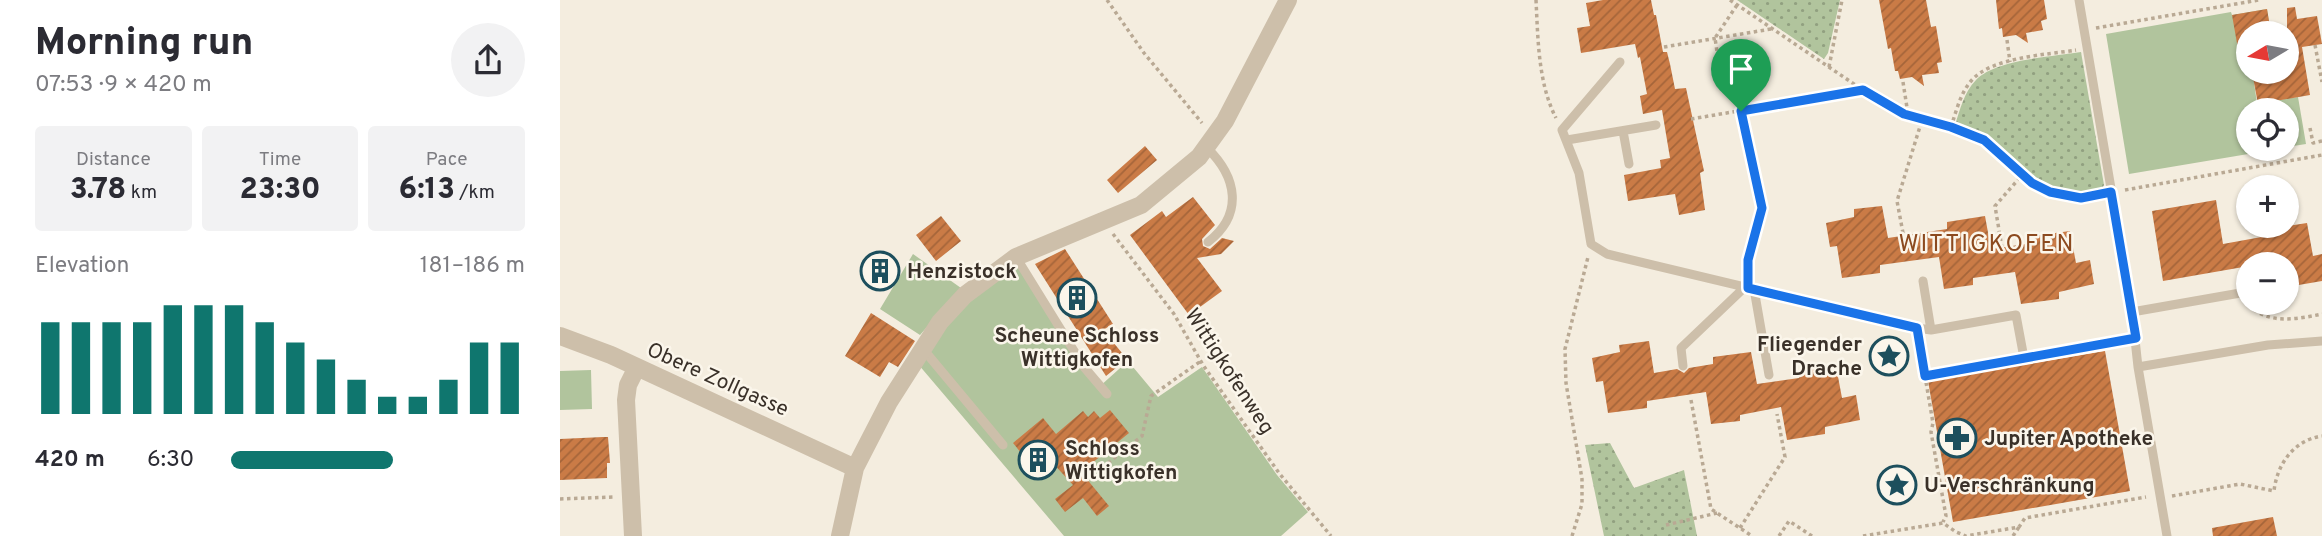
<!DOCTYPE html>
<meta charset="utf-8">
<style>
:root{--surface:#fff;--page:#f2f2f3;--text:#2b2b33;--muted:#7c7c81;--accent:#0f766e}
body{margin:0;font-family:Overpass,sans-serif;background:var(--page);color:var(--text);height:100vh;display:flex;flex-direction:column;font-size:26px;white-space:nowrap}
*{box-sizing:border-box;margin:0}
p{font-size:23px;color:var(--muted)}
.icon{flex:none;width:38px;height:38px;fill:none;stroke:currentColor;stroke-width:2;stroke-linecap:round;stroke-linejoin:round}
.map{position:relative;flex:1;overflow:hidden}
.details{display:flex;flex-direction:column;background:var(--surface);width:560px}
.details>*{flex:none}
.needle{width:46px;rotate:260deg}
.controls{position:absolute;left:1676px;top:21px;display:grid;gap:14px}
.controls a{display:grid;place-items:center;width:63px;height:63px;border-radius:50%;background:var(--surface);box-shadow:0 2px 5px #0004;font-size:35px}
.pin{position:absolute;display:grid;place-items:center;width:60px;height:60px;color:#fff;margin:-72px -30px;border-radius:50% 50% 50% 0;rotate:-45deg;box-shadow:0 0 7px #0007}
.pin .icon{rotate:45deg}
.round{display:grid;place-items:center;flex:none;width:74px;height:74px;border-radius:37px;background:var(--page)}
.overview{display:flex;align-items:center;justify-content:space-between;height:119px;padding:0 35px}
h1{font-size:38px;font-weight:800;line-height:52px}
.figures{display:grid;grid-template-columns:repeat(3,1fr);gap:10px;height:119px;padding:7px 35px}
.figures div{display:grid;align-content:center;border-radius:7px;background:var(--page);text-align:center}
.figures b{font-size:30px;font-weight:800}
.figures small{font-size:19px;font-weight:400}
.figures p{font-size:19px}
.chart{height:196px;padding:14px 35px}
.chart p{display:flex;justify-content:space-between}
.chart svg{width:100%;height:126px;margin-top:7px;stroke:var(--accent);stroke-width:6}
ul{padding:0 35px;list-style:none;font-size:23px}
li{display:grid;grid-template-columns:112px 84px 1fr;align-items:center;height:52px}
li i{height:18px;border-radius:9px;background:var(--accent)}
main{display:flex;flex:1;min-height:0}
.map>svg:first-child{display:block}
.grass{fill:url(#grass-dots)}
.garden{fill:#b1c49d}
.building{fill:url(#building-hatch)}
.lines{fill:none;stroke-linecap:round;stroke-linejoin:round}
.path{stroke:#b9a994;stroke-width:3.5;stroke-dasharray:3.5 3.5;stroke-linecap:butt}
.lane{stroke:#cdbfaa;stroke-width:9}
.street{stroke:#cdbfaa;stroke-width:18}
.route-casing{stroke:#fff;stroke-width:14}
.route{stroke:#1a73e8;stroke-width:9}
.labels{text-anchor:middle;stroke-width:5;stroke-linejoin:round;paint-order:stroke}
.poi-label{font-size:21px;font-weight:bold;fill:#3a3129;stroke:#fbf6eb;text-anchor:start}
.street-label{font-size:21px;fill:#3a3129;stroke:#fbf6eb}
.quarter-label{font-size:24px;letter-spacing:2px;fill:#8c4a1f;stroke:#fbf6eb}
</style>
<main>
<section class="details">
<div class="overview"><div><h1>Morning run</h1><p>07:53 · 9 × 420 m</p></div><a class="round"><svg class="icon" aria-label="share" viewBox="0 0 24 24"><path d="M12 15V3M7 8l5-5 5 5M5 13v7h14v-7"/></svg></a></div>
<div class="figures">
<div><p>Distance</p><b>3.78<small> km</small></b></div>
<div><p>Time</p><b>23:30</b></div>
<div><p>Pace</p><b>6:13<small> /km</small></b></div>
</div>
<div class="chart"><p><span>Elevation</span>181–186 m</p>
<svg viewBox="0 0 160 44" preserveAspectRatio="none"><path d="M5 44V12M15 44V12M25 44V12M35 44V12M45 44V6M55 44V6M65 44V6M75 44V12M85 44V19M95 44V25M105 44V32M115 44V38M125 44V38M135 44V32M145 44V19M155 44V19"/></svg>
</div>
<ul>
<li><b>420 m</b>6:30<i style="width:55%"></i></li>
</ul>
</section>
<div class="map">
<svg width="1762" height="536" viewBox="0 0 1762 536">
<defs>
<pattern id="grass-dots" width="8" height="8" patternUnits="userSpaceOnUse" patternTransform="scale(1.75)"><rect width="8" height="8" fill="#b1c49d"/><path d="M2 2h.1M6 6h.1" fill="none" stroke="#91a080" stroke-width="1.8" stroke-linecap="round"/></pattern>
<pattern id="building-hatch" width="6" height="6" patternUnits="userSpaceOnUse" patternTransform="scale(1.75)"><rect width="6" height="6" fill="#ca7b46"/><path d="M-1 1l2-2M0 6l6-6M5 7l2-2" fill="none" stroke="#a5653a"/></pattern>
</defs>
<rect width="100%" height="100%" fill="#f4eddf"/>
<path class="grass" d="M1177 0H1280L1268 53 1264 59Z
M1521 52 1544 185 1541 191C1484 201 1478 178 1440 147 1426 137 1411 131 1395 125 1400 110 1404 92 1416 80 1436 59 1492 57 1521 52Z
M1050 443 1074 488 1124 470 1137 536H1044L1025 445Z"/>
<path class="garden" d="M1707 9 1711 33H1689V72H1718L1719 79 1694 83 1697 103 1738 97 1746 144 1727 147V110H1689V149H1718L1569 174 1546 34 1671 12 1672 15Z
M353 254 401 288 360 335 320 309Z
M458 266 539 387 568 361 598 397 642 367 717 475 748 512 721 536H504L358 364 381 333 417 293Z
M31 370 32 409 0 410V371Z"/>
<path class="building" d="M1043 0H1091L1094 15H1096L1103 52H1107L1110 64 1115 89 1126 88 1144 171 1140 173 1145 210 1119 215 1115 194 1068 201 1064 175 1101 168 1100 160 1110 158 1102 110 1083 114 1080 96 1087 94 1080 57 1078 58 1075 44 1021 53 1017 28 1030 26 1026 3Z
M1319 0H1366L1371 27 1376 26 1382 62 1377 63 1379 73 1362 75 1364 86 1352 77 1340 79 1338 71H1335L1331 48 1328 49Z
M1436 0H1484L1487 19 1481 21 1483 30 1466 33 1468 43 1456 35 1443 37 1442 28 1439 29Z
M1735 7 1737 19 1757 16 1762 44 1742 47 1750 95 1698 104 1692 72H1727V8Z
M1707 9 1711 33H1689V66H1681L1672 15Z
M585 146 597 160 558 193 547 180Z
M633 197 655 225 642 239 643 246 650 249 662 238 674 241 661 254 637 258 662 291 629 315 570 235 602 211 606 217Z
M1656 200 1663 244 1707 236V229L1747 223 1753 256 1762 254V281L1727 287V264H1689V266L1603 281 1592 211Z
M1322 206 1328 238 1387 229V222L1425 216 1431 249 1473 243V236L1510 231 1516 263 1530 260 1534 284 1499 292V299L1461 304 1455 272 1413 278V285L1384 289 1379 257 1320 265V273L1282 278 1277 246 1270 247 1266 223 1294 217V209Z
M381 216 401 241 376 261 356 235Z
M505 249 553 324 543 330 567 359 546 376 475 264Z
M314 253 339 268 327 289 302 274Z
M311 313 355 341 338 367 329 362 320 377 285 356Z
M1089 341 1094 373 1117 369 1124 373 1129 368 1153 364V357L1191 352 1197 384 1239 378 1238 371 1276 366 1282 398 1296 395 1300 420 1265 427V434L1227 440 1221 407 1180 415V421L1151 424 1146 392 1087 401V408L1048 413 1043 381 1036 382 1032 358 1060 352 1059 345Z
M1545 351 1570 491 1393 522 1368 381Z
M550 410 569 433 521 472 549 506 537 516 523 498 505 512 495 499 513 485 490 460 476 471 453 443 483 418 496 434 523 411 528 417 534 411 540 418Z
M43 437H48L50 463H47V478L0 480V439Z
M1713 517 1717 536H1653L1652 528Z"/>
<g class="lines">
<path class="path" d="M547 0 584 53 642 123
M976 0C978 39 978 83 996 118
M1170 0 1322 103 1344 114 1412 134C1465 161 1470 208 1540 194
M1177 5 1155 38 1161 79 1184 116 1202 208 1188 260V275
M1536 28 1699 0
M1447 40 1450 62
M1755 45 1762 82
M1104 47 1211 29
M1269 67 1282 0
M1343 82 1348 114
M1131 119 1303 90
M1391 127C1396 112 1400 94 1411 81 1431 57 1486 55 1516 50
M1750 128 1753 143 1762 141
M1565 190 1762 155
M1343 233 1337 201 1362 120
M553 234 614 314 643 365 719 473 771 536
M1442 248 1435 206 1463 174
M1689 305C1707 325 1738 319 1762 314
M1359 341 1373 423 1371 432 1386 516 1383 522
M1366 376 1451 360
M1131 400 1151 509 1192 536
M548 463 582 436 591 396 641 361
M1612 496 1680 484 1714 491C1717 464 1734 440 1762 436
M0 499 54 497
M1106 525 1157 513
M1180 528 1225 457 1217 414
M1012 536 1022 504V479L1006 383 1005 349 1028 257
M1219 536 1229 521 1252 536
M1303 536 1383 523 1396 532 1406 536 1459 527 1465 518 1586 497
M1453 536 1459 527"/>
<path class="lane" d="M1519 0 1572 312 1578 367 1607 536
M1060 62 1002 130 1019 173 1031 244 1047 254 1357 328 1371 330 1456 315 1464 358 1576 338
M1063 131 1069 164
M1007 140 1096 125
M647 148C677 177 684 214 648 242
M456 257 524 367 547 394
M1363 281 1371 330
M1194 289 1209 375
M1572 312 1686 292
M363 349 443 445
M1123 366 1121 348 1185 287
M1578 367 1708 345 1762 341"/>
<path class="street" d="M0 336 51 355 295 468
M73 536 66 400 68 385 77 367
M280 536 295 468 329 402 380 322 405 295 456 257 581 205 639 157 665 121 728 0"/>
</g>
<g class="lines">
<defs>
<path id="route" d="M1303 90 1344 114 1391 127 1424 140 1472 183 1490 192 1521 198 1551 192 1576 338 1365 376 1357 328 1188 288V260L1202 208 1181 111Z"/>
</defs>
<use href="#route" class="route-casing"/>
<use href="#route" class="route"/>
</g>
<defs>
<symbol id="building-ring" viewBox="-11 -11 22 22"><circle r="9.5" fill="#fbf6eb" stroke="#1d4f5d" stroke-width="1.5"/><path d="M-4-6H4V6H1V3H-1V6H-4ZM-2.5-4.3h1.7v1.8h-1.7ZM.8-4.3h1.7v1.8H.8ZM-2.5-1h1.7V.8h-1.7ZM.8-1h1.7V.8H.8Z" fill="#1d4f5d"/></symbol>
<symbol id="sight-ring" viewBox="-11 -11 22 22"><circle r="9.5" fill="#fbf6eb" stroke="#1d4f5d" stroke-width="1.5"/><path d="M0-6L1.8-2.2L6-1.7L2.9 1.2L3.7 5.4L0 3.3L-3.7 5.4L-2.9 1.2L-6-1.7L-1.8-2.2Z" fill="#1d4f5d"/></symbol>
<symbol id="pharmacy-ring" viewBox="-11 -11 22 22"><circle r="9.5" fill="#fbf6eb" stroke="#1d4f5d" stroke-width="1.5"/><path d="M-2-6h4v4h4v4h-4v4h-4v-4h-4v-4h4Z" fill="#1d4f5d"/></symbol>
</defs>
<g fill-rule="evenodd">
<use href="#building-ring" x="298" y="249" width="44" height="44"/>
<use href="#building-ring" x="495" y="276" width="44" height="44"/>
<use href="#sight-ring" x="1307" y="334" width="44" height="44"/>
<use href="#pharmacy-ring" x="1375" y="416" width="44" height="44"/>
<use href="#building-ring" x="456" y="438" width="44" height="44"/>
<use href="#sight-ring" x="1315" y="463" width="44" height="44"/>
</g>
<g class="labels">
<g class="poi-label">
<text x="347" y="278">Henzistock</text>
<text x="517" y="342" text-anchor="middle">Scheune Schloss<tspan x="517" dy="24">Wittigkofen</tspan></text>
<text x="1302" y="351" text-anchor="end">Fliegender<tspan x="1302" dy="24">Drache</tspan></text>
<text x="1424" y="445">Jupiter Apotheke</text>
<text x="505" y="455">Schloss<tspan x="505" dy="24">Wittigkofen</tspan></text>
<text x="1364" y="492">U-Verschränkung</text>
</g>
<g class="street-label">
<text transform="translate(670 371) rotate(57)" y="7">Wittigkofenweg</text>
<text transform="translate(158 379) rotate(24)" y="7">Obere Zollgasse</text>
</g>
<g class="quarter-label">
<text x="1427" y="251">WITTIGKOFEN</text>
</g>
</g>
</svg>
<div class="controls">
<a><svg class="needle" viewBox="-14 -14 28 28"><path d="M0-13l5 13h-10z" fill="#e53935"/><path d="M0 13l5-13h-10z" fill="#7c7c81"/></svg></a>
<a><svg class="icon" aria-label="locate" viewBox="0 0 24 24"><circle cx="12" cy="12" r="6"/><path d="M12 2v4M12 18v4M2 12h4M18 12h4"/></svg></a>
<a>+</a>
<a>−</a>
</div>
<div class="pin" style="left:1181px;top:111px;background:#1e9e55"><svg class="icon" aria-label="arrive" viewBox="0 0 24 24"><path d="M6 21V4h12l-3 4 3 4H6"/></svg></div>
</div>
</main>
